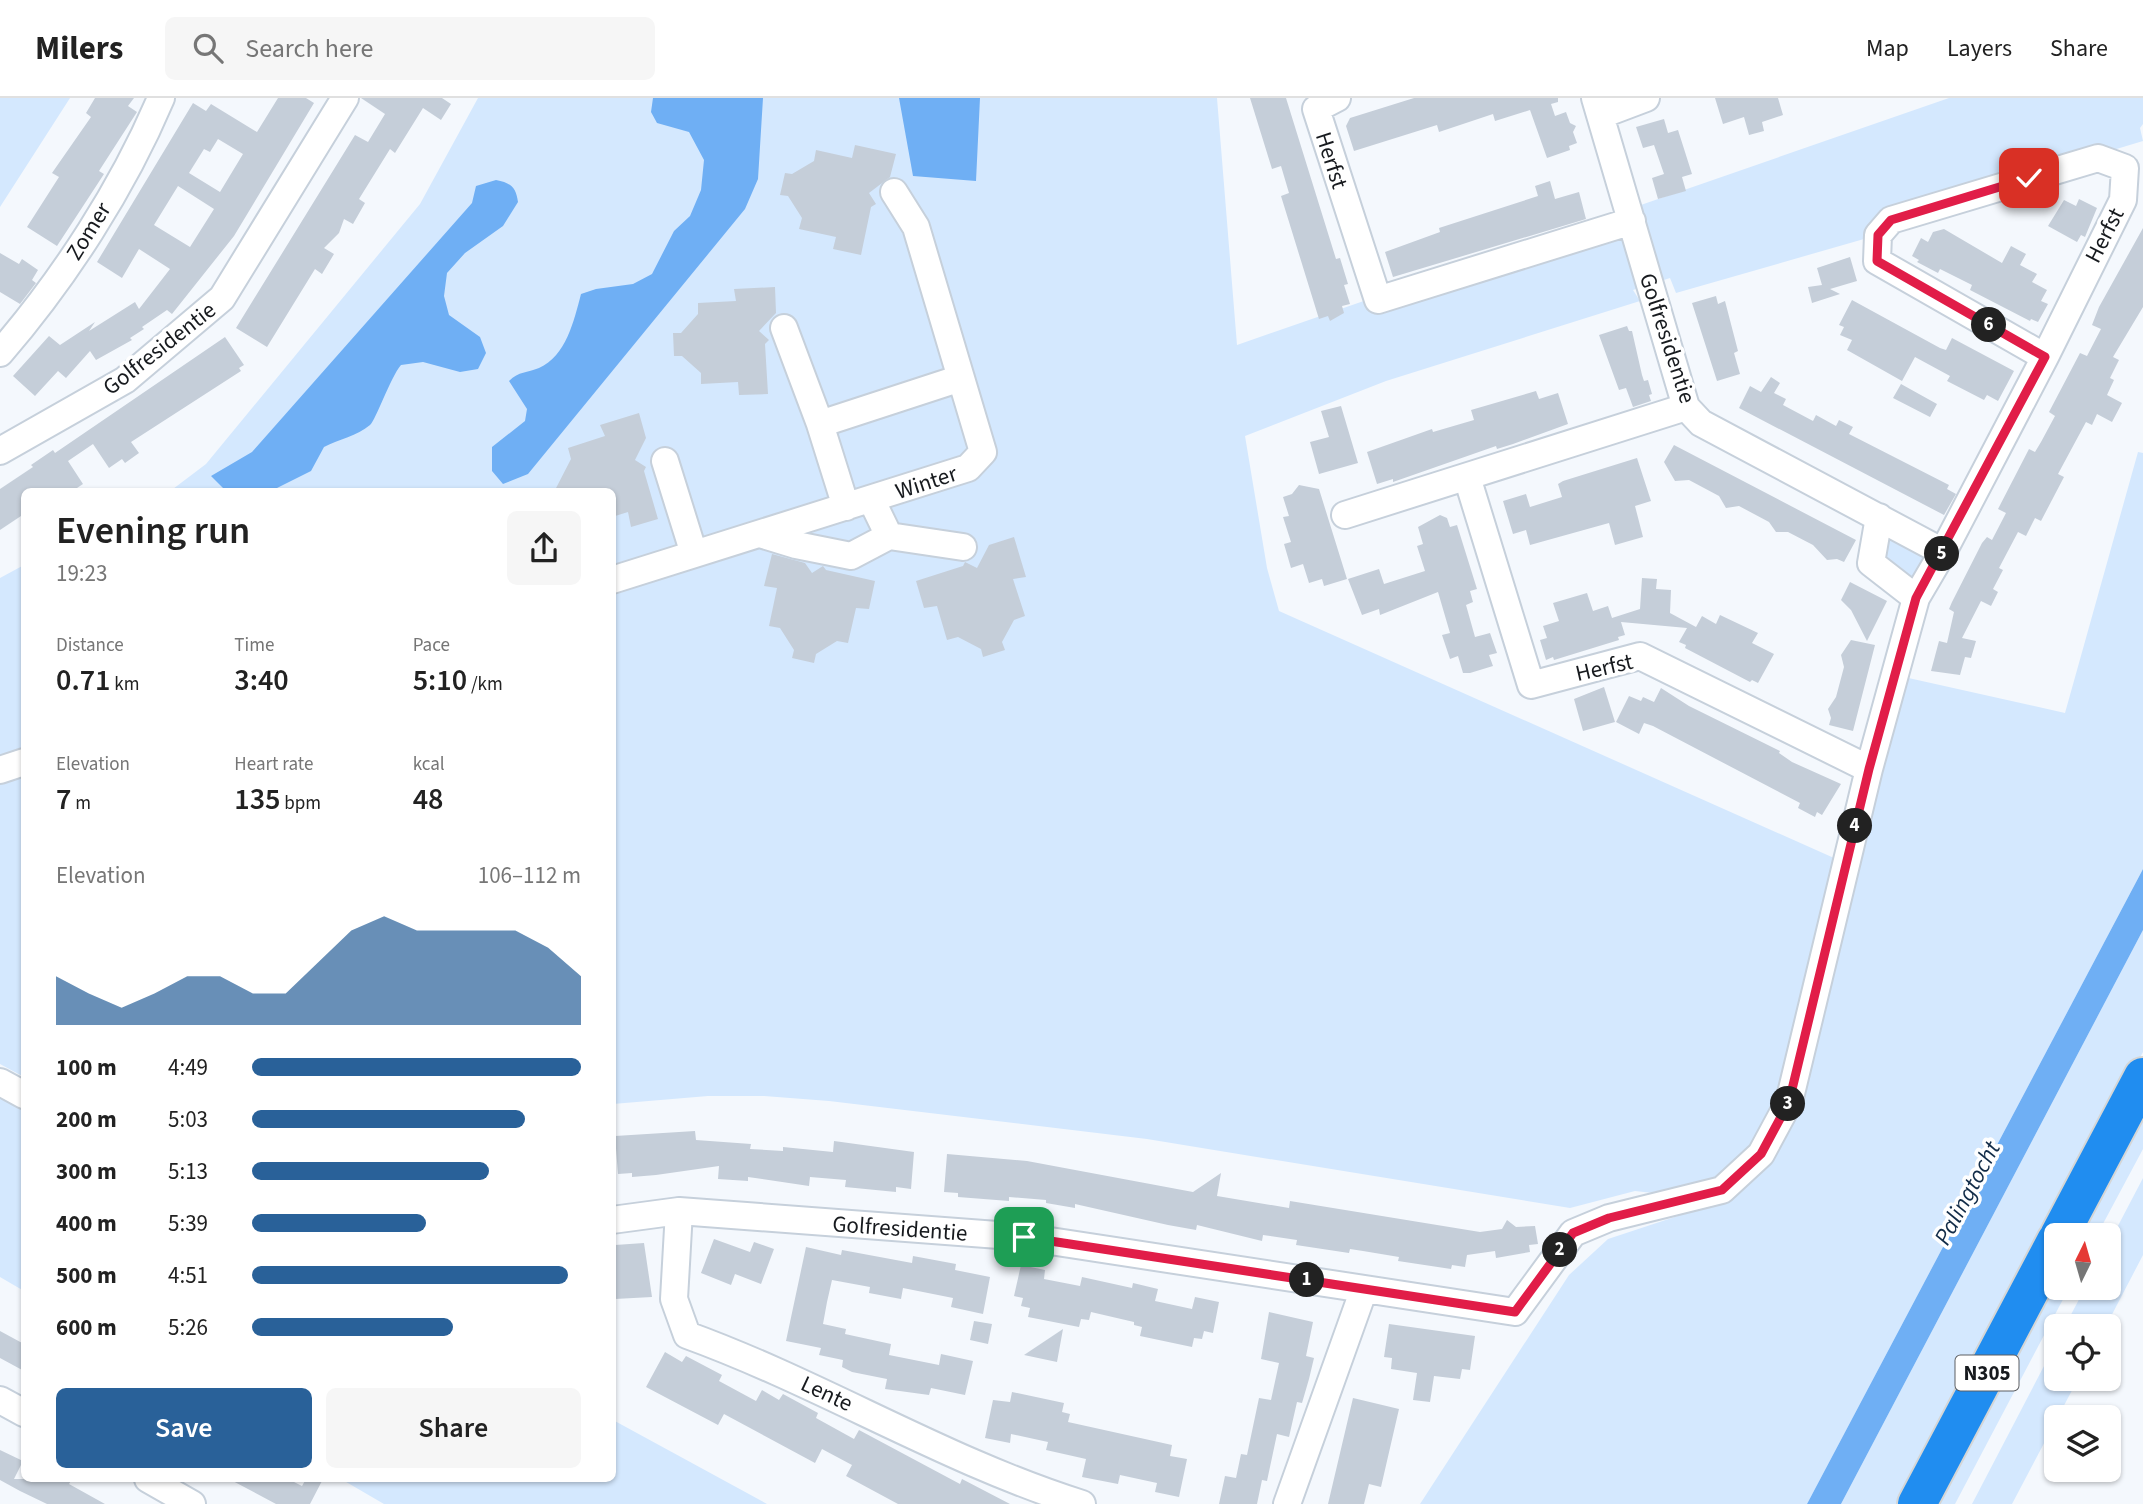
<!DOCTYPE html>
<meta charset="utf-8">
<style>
:root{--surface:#fff;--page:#f6f6f6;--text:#222;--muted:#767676;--line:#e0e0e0;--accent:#296199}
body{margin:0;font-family:"Source Sans 3",sans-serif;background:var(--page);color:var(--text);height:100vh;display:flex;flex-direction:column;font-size:26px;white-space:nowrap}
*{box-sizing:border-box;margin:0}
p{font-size:23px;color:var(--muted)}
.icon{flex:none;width:38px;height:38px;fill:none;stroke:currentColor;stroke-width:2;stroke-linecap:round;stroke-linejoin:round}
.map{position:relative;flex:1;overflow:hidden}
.panel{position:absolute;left:21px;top:390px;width:595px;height:994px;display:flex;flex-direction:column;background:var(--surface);border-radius:10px;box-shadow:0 2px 5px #0004}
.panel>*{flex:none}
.needle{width:46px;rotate:5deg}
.tools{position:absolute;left:2044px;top:1125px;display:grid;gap:14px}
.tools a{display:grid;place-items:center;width:77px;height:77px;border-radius:10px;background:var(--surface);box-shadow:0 2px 5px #0004;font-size:35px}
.pin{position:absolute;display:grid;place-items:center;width:60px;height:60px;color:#fff;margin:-30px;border-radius:14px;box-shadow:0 4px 10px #0006}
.km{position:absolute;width:35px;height:35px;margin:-18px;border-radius:50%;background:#222;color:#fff;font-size:19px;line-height:35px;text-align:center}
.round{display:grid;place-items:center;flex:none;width:74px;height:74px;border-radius:10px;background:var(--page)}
.summary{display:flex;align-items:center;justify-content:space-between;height:119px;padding:0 35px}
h1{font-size:38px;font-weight:600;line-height:52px}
.figures{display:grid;grid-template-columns:repeat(3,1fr);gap:10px;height:119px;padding:7px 35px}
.figures div{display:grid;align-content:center}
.figures b{font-size:30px;font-weight:600}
.figures small{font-size:19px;font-weight:400}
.figures p{font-size:19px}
.chart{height:196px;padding:14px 35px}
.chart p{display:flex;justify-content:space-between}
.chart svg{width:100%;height:126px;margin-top:7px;fill:var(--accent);opacity:.7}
.button{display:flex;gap:14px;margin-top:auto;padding:14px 35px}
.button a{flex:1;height:80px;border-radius:10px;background:var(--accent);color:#fff;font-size:28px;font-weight:600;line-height:80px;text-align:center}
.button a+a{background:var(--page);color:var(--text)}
ul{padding:0 35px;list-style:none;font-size:23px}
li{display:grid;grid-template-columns:112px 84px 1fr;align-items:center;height:52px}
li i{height:18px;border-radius:9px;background:var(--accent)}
header{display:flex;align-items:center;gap:42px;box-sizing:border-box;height:98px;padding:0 35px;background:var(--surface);border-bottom:2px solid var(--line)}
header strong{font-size:33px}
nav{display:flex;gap:38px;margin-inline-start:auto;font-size:24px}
.search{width:490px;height:63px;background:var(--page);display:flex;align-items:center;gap:18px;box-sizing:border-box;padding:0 24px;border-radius:10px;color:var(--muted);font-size:26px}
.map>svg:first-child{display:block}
.green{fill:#d4e8fe}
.water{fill:#6faff4}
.building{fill:#c5ced9;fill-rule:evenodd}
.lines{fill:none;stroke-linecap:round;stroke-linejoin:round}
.minor-casing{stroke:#c6d0db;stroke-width:30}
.highway-casing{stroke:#d5d6d6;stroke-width:42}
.minor{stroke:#fff;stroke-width:26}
.highway{stroke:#208df0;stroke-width:38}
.route-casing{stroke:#fff;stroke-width:14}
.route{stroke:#e11d48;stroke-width:9}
.labels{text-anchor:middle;stroke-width:7;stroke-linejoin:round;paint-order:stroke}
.shield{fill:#fff;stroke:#5d5f62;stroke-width:2}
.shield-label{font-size:21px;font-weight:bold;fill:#171a1e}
.street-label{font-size:23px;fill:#171a1e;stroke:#fff}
.water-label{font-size:24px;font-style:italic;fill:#122c48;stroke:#fff}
</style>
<header>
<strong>Milers</strong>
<div class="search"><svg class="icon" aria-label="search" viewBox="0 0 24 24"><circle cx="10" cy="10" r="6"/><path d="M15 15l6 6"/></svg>Search here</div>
<nav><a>Map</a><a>Layers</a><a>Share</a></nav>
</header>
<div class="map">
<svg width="2143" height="1406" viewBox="0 0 2143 1406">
<rect width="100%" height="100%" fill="#f4f8fd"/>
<path class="green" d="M0 0H70L0 109Z
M478 0H1217L1237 247 1949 0H2143V26L2140 30 2143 43 1874 124 1864 141 1676 195 1670 180 1633 192 1640 203 1386 283 1245 338 1267 470 1279 513 1834 760 1772 1018 1732 1071 1697 1090 1662 1096 1635 1093 1570 1110 1147 1041 829 1003 764 998H708L613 1006 612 394H169L206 366 420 106Z
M2138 354 2143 355V771L1807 1406H1420L1569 1177 1608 1141 1702 1110 1773 1054 1904 579 2065 615Z
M1894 436 1919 450 1925 464 1914 488C1896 475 1882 467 1885 443Z
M24 467V979L0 966V480Z
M2143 832V954L1906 1406H1841Z
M0 993 24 1006V1193L0 1179Z
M2143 998V1051L2097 1137 2070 1138Z
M2143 1080V1157L2106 1228H2065L2085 1190H2109V1145Z
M2056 1164V1190H2069L1955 1406H1929Z
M2056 1245V1281H2078L2012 1406H1972Z
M613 1322 767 1406H384L341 1381H612Z"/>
<path class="water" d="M653 0H763L758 81 745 111 528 376 503 386 492 373V349L525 323 527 311 509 283C519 273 527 275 539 270 566 258 574 223 581 196L596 191 633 186 652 176 674 133 690 118 701 92 704 62 689 34 657 25 651 14Z
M899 0H980L976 83 913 78Z
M496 82C511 85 516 89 518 104L503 128 465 155 447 175 444 198 449 217 480 239 486 255 478 271 460 274 423 264 401 267C390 280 376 322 370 327 357 338 339 341 324 349L311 373 269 394H227L211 378 252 354 472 105 476 88Z
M2143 771V832L1841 1406H1807Z"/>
<path class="building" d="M95 0H134L128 8 137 14 99 73 104 76 57 148 27 129 59 79 52 75 91 19 86 15Z
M278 0H306L314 5 234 138 172 216 167 212 142 229 144 231 130 240 132 242 96 262 90 253 66 280 58 273 35 298 13 278 49 238 60 247 95 224 89 233 135 204 139 211 170 171 139 151 122 180 97 164 193 5 206 13 211 6 257 34ZM218 41 243 56 220 94 189 75 204 51 210 54ZM178 88 214 111 190 149 154 127Z
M361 0H442L451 6 441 22 423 10 395 55 390 51 359 101 365 105 353 126 344 121 339 135 324 150 334 156 322 176 315 171 267 249 236 230 355 37 368 44 385 16Z
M1250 0H1286L1336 161 1340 160 1348 186 1344 187 1350 206 1342 208 1344 215 1330 223 1328 218 1319 221 1281 98 1289 95 1281 68 1272 71Z
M1414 0H1558V4L1551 6 1555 18 1566 14 1570 25 1576 28 1573 34 1577 45 1569 48 1570 52 1547 60 1530 12 1495 23 1493 16 1439 34 1437 27 1354 53 1346 28 1350 20Z
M1715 0H1778L1783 17 1762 24 1764 33 1749 37 1744 19 1723 26Z
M1664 21 1668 35 1678 32 1692 76 1682 79 1686 93 1658 101 1652 80 1664 76 1654 47 1643 50 1636 29Z
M855 47 896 56 890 79 869 95 876 106 871 109 861 157 833 151 836 139 799 131 802 120 788 98 780 97 785 75 792 76 814 63 816 52 852 60Z
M1550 83 1555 101 1579 94 1586 121 1393 179 1385 154 1440 134 1439 130 1538 98 1535 88Z
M2079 101 2097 110 2085 139 2081 137 2077 144 2048 128 2064 102 2076 108Z
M2143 130V209L2113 259 2119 262 2110 280 2114 282 2107 297 2122 305 2112 324 2097 316 2092 327 2086 324 2058 376 2064 379 2041 423 2035 420 2026 438 2018 434 1999 470 2003 472 1993 491 1998 494 1991 508 1981 503 1962 540 1976 543 1971 560 1965 559 1960 577 1931 573 1939 543 1947 545 1954 514 1949 511 1952 504 1982 445 1987 439 1992 442 2006 415 1998 411 2029 351 2035 354 2041 344 2055 318 2049 314 2080 255 2087 258 2101 231 2092 227 2099 209Z
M1944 131 2002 165 2011 148 2026 156 2020 167 2037 176 2032 184 2047 192 2041 203 2048 206 2038 224 2031 221 2030 223 1970 192 1972 187 1940 171 1938 175 1917 164 1919 162 1912 158 1921 140 1928 144 1933 134Z
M0 155 19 166 22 161 38 172 32 182 36 185 20 206 0 194Z
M1850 159 1857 183 1830 191 1840 196 1812 205 1808 189 1822 187 1817 170Z
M775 189 776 215 759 233 769 242 765 246 768 296 739 297 738 284 701 286V275L682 258H674L673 235H681L698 216V205L736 203 734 191Z
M1716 198 1718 206 1725 203 1738 253 1734 255 1740 276 1717 283 1692 205Z
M1852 202 1940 250 1946 252 1952 240 2014 273 1998 303 1987 297 1984 302 1947 283 1950 278 1915 259 1902 283 1847 252 1852 242 1840 237 1844 229 1839 227Z
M1627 228 1629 233H1632L1642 277 1644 283 1648 282 1652 296 1649 297 1651 303 1633 309 1626 290 1619 292 1599 237Z
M225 239 244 267 239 270 241 273 131 344 139 355 125 365 122 361 109 370 93 346 68 363 83 386 71 394H24V416L0 432V391L33 369 31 367 53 352 55 355Z
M1771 279 1780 285 1774 295 1786 301 1783 307 1813 323 1816 317 1836 328 1839 322 1853 329 1849 336 1949 387 1947 391 1956 396 1944 417 1739 310 1750 288 1761 294Z
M1901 286 1937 306 1930 319 1893 300Z
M1536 293 1539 301 1558 295 1568 326 1513 346 1497 351 1496 348 1393 384V381L1377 386 1367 354 1432 331 1433 334 1474 322 1471 312Z
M1341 308 1358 365 1319 376 1310 344 1329 339 1321 313Z
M639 315 646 340 635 362 646 369 644 373 658 421 631 429 628 414 612 419V394H554L571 361 568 350 605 338 600 327Z
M1674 347 1856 442 1844 464 1837 461 1827 462 1813 447 1788 434H1776L1769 424 1739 408 1726 410 1719 398 1689 382 1675 383 1664 364Z
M1637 360 1651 403 1635 408 1643 439 1615 447 1609 425 1530 447 1526 432 1513 436 1503 403 1526 396 1530 409 1562 399 1558 386 1563 383Z
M1299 387 1319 391 1347 481 1324 488 1322 481 1309 485 1303 466 1291 470 1284 446 1291 444 1283 419 1289 418 1283 399 1292 396Z
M1440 417 1447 420 1450 429 1457 427 1477 491 1470 493 1473 504 1466 507 1475 539 1490 535 1497 555 1489 557 1493 568 1470 575H1463L1458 558 1450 561 1442 537 1450 535 1438 494 1380 517 1379 511 1362 517 1348 481 1379 471 1384 486 1425 473 1417 448 1423 446 1418 429Z
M1014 439 1026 479 1013 481 1025 518 1014 522 1002 544 1005 552 983 559 981 551 958 539 947 542 937 508 924 510 916 483 963 468 965 464 977 470 989 447Z
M772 456 805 465 812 475 823 468 826 472 875 483 869 511 856 510 848 545 837 543 816 556 814 565 792 560 794 552 780 530 769 528 777 490 764 488Z
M1642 480 1657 481 1656 491 1671 492 1670 515 1696 529 1702 518 1716 526 1720 517 1758 535 1752 545 1774 556 1758 585 1752 582 1750 584 1685 550 1686 547 1679 544 1687 530 1621 524 1625 537 1618 539 1619 542 1554 562 1553 559 1546 562 1540 542 1547 540 1543 528 1559 523 1553 505 1587 495 1593 513 1608 508 1612 520 1640 511Z
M1850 484 1887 503 1867 543 1851 512 1841 502Z
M1851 542 1875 547 1853 633 1829 627 1831 620 1828 611 1836 599 1844 569 1841 557Z
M1604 589 1615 624 1583 633 1574 601Z
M1661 590 1689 608 1780 653 1779 655 1792 664 1841 686 1822 717 1817 714 1815 719 1798 710 1800 705 1653 628 1644 625 1639 636 1616 624 1629 598 1641 603 1643 599 1654 604Z
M695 1033 696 1042 751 1046 750 1051 783 1053V1049L833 1054 834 1043 914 1054 911 1091 896 1089V1094L845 1089 846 1082 810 1079 809 1088 748 1079V1083L718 1081 719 1068 656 1077 632 1079V1075L618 1076 615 1038Z
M947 1056 1027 1063 1193 1094 1221 1075 1217 1098 1289 1110 1290 1103 1480 1134 1502 1131 1507 1122 1516 1129 1535 1128 1538 1146 1529 1147 1530 1154 1496 1160 1495 1153 1467 1157 1465 1169 1452 1167 1451 1171 1398 1163 1399 1159 1363 1153 1350 1151 1349 1155 1296 1147 1297 1142 1263 1137 1262 1143 1197 1127 1196 1132 1168 1127 1075 1106V1110L1046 1105V1102L1009 1099V1103L958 1099V1095L944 1094Z
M714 1141 750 1154 754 1144 774 1151 761 1186 735 1176 731 1187 701 1175Z
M644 1145 652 1199 615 1201V1147Z
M806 1149 841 1157 842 1152 912 1165 913 1158 956 1166 955 1172 990 1179 983 1216 951 1209 953 1200 903 1190 901 1201 869 1195 870 1189 832 1182 827 1204 823 1226 846 1231 845 1236 891 1246 889 1257 939 1267 941 1256 973 1263 965 1297 931 1290 929 1297 885 1291 887 1281 852 1274 842 1269 843 1262 819 1257 821 1250 786 1243Z
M1021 1167 1045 1172 1044 1181 1080 1188 1082 1179 1132 1190 1133 1185 1158 1191 1155 1203 1192 1211 1195 1199 1219 1204 1213 1235 1204 1233 1202 1241 1194 1240 1192 1249 1140 1238 1142 1229 1134 1227V1224L1091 1214 1089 1222 1081 1221 1079 1229 1028 1219 1030 1210 1021 1208 1023 1200 1014 1198Z
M1269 1214 1313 1224 1306 1258 1314 1260 1309 1281 1302 1305 1297 1304 1289 1339 1277 1336 1267 1383 1262 1382 1257 1406H1219L1225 1378 1236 1380 1241 1356 1247 1357 1259 1300 1271 1302 1279 1265 1261 1261Z
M974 1223 992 1226 988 1246 970 1242Z
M1389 1226 1475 1238 1470 1272 1462 1271 1460 1281 1434 1278 1430 1304 1413 1302 1417 1275 1391 1271 1392 1260 1384 1259Z
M1063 1231 1057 1264 1024 1257Z
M0 1233 24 1246V1273L0 1260Z
M665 1254 682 1264 686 1258 722 1277 719 1283 756 1303 762 1292 779 1302 783 1296 818 1315 816 1320 854 1341 859 1332 960 1386 962 1381 1010 1406H898L846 1378 852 1367 822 1351 815 1365 724 1316 718 1327 646 1289Z
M1012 1294 1064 1305 1062 1314 1070 1316 1068 1324 1172 1347 1170 1358 1187 1361 1179 1399 1155 1394 1157 1385 1120 1377 1118 1386 1082 1379 1086 1361 1046 1352 1048 1344 1011 1336 1010 1345 985 1340 993 1302 1010 1304Z
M1353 1300 1399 1311 1381 1389 1369 1386 1364 1406H1328Z
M0 1352 23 1363 14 1381H72L69 1386 105 1406H47L20 1393 0 1382Z
M229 1381H288L302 1388 306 1381H323L310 1406H276Z"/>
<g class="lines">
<defs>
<path id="minor" d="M1337 0 1316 11 1378 202 1632 123
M1601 17 1646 0
M784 230 820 326
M0 255C64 181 123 90 161 0
M0 353 125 282 222 200 345 0
M665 363 694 456
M1467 379 1531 587 1640 558 1869 671
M871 401 889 438 963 449
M846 409 820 326 961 280
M1345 417 1686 309
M1879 419 1871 465 1916 500
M760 436 796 447 851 458 889 438
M1943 454 2045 259 1877 163 1878 137 1891 122 2098 60 2125 70 2123 102 2045 259
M612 482 968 370 983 354 916 129 894 94
M0 672 24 664
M0 984 24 997
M679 1113 674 1201 687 1237C822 1286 945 1363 1082 1406
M612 1122 679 1113 1024 1139 1515 1214 1573 1135 1609 1120 1722 1092 1761 1056 1789 1004 1869 671 1916 500 1943 454 1701 325 1686 309 1595 0
M0 1302 24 1315
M148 1381 192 1406
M1287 1406 1364 1191"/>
<path id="highway" d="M2059 1138 2143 979
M1917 1406 2056 1143"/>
</defs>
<use href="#minor" class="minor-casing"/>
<use href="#highway" class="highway-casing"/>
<use href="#minor" class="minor"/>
<use href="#highway" class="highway"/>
</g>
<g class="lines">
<defs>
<path id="route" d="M1024 1139 1515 1214 1573 1135 1609 1120 1722 1092 1761 1056 1789 1004 1869 671 1916 500 2045 259 1877 163 1878 137 1891 122 2029 80"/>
</defs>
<use href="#route" class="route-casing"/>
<use href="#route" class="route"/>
</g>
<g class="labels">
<rect class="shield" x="1955.5" y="1257.5" width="63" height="35" rx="5"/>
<g class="shield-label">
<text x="1987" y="1282">N305</text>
</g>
<g class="street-label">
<text transform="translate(1332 62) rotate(72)" y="8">Herfst</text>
<text transform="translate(88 133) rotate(-58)" y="8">Zomer</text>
<text transform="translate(2104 137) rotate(-63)" y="8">Herfst</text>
<text transform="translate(1668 240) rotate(72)" y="8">Golfresidentie</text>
<text transform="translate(159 250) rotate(-38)" y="8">Golfresidentie</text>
<text transform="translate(926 384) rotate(-18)" y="8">Winter</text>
<text transform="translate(1604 569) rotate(-13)" y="8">Herfst</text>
<text transform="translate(900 1130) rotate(4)" y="8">Golfresidentie</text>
<text transform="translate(827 1295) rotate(25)" y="8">Lente</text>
</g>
<g class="water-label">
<text transform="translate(1967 1095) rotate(-62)" y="8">Palingtocht</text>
</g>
</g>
</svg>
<div class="tools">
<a><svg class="needle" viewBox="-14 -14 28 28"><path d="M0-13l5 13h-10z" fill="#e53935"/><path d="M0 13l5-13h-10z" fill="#767676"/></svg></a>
<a><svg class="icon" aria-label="locate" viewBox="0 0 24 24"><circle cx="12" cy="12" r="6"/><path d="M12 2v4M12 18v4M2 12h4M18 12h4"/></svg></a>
<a><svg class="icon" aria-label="layers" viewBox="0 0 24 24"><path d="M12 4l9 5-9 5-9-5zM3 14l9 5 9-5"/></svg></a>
</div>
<div class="pin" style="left:1024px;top:1139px;background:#1e9e55"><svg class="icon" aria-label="arrive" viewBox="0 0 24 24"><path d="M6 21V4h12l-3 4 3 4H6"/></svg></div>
<div class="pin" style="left:2029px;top:80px;background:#d93025"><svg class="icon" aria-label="check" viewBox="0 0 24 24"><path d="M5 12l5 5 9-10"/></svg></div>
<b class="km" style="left:1307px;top:1182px">1</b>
<b class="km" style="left:1560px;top:1152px">2</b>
<b class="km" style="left:1788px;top:1006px">3</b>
<b class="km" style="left:1855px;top:728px">4</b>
<b class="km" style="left:1942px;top:456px">5</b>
<b class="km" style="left:1989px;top:227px">6</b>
<section class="panel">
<div class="summary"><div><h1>Evening run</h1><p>19:23</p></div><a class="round"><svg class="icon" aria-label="share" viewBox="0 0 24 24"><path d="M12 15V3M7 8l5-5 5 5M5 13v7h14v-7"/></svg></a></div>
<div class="figures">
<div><p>Distance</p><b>0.71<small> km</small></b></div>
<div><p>Time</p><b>3:40</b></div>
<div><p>Pace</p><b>5:10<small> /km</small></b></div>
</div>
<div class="figures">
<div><p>Elevation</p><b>7<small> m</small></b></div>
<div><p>Heart rate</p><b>135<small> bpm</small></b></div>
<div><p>kcal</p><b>48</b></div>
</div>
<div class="chart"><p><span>Elevation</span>106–112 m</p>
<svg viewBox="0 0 160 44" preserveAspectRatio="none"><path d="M0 44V27L10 33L20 38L30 33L40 27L50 27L60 33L70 33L80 22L90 11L100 6L110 11L120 11L130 11L140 11L150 17L160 27V44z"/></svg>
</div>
<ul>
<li><b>100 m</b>4:49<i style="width:100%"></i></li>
<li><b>200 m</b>5:03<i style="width:83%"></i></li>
<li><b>300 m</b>5:13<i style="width:72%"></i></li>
<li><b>400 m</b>5:39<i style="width:53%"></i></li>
<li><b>500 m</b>4:51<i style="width:96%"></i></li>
<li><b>600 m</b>5:26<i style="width:61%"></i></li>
</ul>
<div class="button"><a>Save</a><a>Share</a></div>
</section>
</div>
